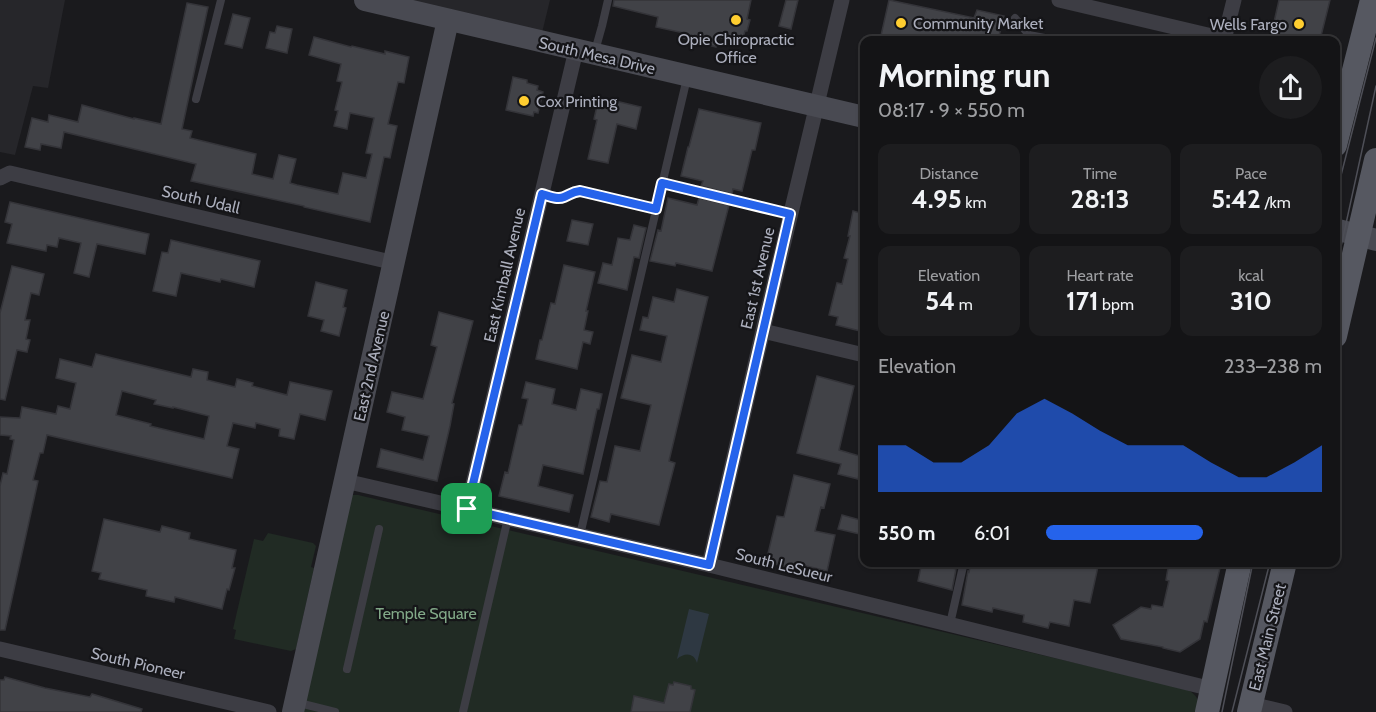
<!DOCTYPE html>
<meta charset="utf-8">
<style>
:root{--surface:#141416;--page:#1d1d1f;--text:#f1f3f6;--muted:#9d9ea1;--line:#333335;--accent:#2563eb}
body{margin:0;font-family:Cabin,sans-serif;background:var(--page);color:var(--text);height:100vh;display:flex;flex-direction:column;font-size:22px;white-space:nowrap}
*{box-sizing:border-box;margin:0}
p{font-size:20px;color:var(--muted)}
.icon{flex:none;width:33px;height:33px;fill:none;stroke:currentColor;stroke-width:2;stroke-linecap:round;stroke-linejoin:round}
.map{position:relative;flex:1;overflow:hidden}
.drawer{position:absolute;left:860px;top:36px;width:480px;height:531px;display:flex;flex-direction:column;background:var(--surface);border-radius:12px;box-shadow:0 2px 4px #0004,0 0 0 2px var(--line)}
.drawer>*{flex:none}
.pin{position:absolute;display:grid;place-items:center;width:51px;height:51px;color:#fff;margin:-26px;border-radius:12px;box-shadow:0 3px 9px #0006}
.round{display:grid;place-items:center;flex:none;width:63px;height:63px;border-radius:32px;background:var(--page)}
.head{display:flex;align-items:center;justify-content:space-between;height:102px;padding:0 18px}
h1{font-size:33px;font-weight:700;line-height:45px}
.stats{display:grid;grid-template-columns:repeat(3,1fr);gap:9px;height:102px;padding:6px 18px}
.stats div{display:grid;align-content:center;border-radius:12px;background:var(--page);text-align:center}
.stats b{font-size:26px;font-weight:700}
.stats small{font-size:16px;font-weight:400}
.stats p{font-size:16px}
.chart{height:168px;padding:12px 18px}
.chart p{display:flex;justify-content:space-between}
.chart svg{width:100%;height:108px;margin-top:6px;fill:var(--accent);opacity:.7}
ul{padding:0 18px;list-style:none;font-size:20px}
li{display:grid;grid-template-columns:96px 72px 1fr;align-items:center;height:45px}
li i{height:15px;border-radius:8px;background:var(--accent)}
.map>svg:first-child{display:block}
.built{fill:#26262a}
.green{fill:#212b24}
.water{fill:#2e3842}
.building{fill:#414247;stroke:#343439;stroke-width:1.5;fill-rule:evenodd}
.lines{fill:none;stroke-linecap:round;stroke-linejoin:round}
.lane{stroke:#3d3d44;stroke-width:8}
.street{stroke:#3d3d44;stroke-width:15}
.secondary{stroke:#494a52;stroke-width:22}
.primary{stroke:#565861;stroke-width:24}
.tram{stroke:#4e4f57;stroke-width:1.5}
.route-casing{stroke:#fff;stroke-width:12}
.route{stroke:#2563eb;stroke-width:8}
.poi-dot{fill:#ffce30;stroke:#151518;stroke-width:2}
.labels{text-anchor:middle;stroke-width:4.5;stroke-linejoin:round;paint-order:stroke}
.poi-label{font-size:16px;fill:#acafbd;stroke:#151518;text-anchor:start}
.street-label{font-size:16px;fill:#acafbd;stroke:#151518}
.park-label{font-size:16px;fill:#82a988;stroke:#151518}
</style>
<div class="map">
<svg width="1376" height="712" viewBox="0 0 1376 712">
<rect width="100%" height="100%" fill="#1a1a1d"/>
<path class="built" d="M0 0H65L48 88 33 86 15 155 0 152Z
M365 0H550L540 41Z"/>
<path class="green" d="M352 495H358L1183 688C1196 693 1200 699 1199 712H303Z
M268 533 313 543 316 546 311 567 314 568 296 649 291 651 234 639 236 630 233 629 254 539 263 541Z"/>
<path class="water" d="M689 609 709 614 697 663C694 653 685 652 677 659Z"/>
<path class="building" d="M614 0H751L747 19 750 20 747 31H745L743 38H742L741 40 731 38 730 40 719 37 716 47 683 38 684 33 656 27 658 17 613 6Z
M786 0H798L791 29 779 26Z
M889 0 974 18 977 10 1004 16 998 40H880Z
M1279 0H1330L1320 40H1270Z
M187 3 208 7 182 129 192 131 190 138 256 154 252 174 273 179 279 155 296 159 290 183 297 185 338 194 343 173 366 178 372 154 366 153 374 118 350 113 347 129 334 126 338 111 335 110 342 82 337 81 341 64 309 55 314 37 351 47 352 46 385 54V51L409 57 404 83 398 82 388 124 397 126 390 158 384 157 370 222 304 207V206L191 181 196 164 64 132 61 148 41 144 40 150 25 147 32 118 48 122 49 115 78 122 82 105 134 119V118L161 124Z
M233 14 250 18 242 48 225 44Z
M277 26 292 29 287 53 266 48 270 32 275 33Z
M513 77 527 80V83L538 86 537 90 543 92 538 113 534 112 533 116 506 110Z
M599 97 641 107 636 129 617 124 608 163 588 159 597 120 594 119Z
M699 109 761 123 755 150H752L742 191 733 189 732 194 701 186 703 181 681 176 688 147H689Z
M668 198 697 205 699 198 729 205 712 271 676 263 675 266 650 261 658 230 661 231Z
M10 202 149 234 145 254 97 244 89 277 74 273 81 243 59 238 57 247 47 245 46 251 7 243 12 224 5 222Z
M853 211 864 214V291L859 313 864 314V332L836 325 838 317 829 315 837 283 842 284 848 259 844 258 850 236H848Z
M572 220 593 224 588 245 567 241Z
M634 225 646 228 639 258 634 257 627 290 598 283 603 263 612 265 618 238 630 240Z
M171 240 260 261 254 287 221 279 220 282 181 273 176 296 153 291 162 252 168 253Z
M564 265 595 272 586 311H588L584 330 593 332 590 344 583 342 577 369 536 359 540 340H542L551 303 555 304Z
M12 266 44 274 39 295 31 293 25 320H30L26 339 30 340 27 352 17 350 5 400 0 399V313Z
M316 282 347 290 343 307 346 308 339 336 321 331 324 320 308 316Z
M677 289 708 297 669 461 675 463 659 525 611 514 609 522 591 517 600 481 607 482 615 446 640 451 651 405 621 398 632 355 661 362 667 336 640 330 643 317 648 318 653 297 674 302Z
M439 312 473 321 452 403 454 404 450 426 437 481 377 467 381 449 423 460 429 436 402 430 405 417 387 412 392 392 423 399 437 347 431 345Z
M96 354 191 377 193 369 208 372 207 380 235 387 237 379 253 383 252 386 287 395 290 382 332 391 325 420 300 414 294 439 279 436 280 429 256 423 255 428 233 423 227 446 239 449 232 478 47 435 43 453H40L33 480 38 481 5 630H0V486L3 473 7 474 14 440 10 439 11 436 0 435V417L20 418 22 407 56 414 58 406 70 409 76 383 56 378 60 359 92 367ZM122 391 156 400 154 404 173 408V407L209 416 204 439 150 426 151 424 116 415Z
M817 376 854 386 839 450 863 457 858 479 838 474 841 464 797 453Z
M526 382 555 389 552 404 576 410 581 389 602 394 599 409H597L583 474 543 465 538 486 573 495 569 512 499 496 505 472 508 473 519 425H522L528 399 522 398Z
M794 475 830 484 824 508 821 507 815 531 835 535 827 571 806 566 805 571 766 562 777 516 784 517Z
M842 515 864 521V535L838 529Z
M104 519 160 532 162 526 190 533 189 539 236 550 232 568H235L229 590 227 589 222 609 175 597 174 602 146 596 147 590 99 579 101 573 92 571Z
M922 562H948L947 566 956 569 952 590 918 581Z
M971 562H1099L1090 603 1074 600 1069 626 1050 622 1048 628 1023 622 1024 615 993 608 992 612 962 605 968 571 969 572Z
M1169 562H1202L1220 568 1207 622 1204 621 1200 639 1180 652 1163 648V647L1121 639 1113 625 1141 607 1151 609 1152 605 1163 607 1169 581 1166 580Z
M5 677 45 688 90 697 92 694 142 709 141 712H0V680H4Z
M674 682 691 686V689L695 690 690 712H631L634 696 664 703 669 684 673 685Z"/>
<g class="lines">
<path class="lane" d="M1015 18 1029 35 1055 40
M595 51 602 26 608 0
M196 99 221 0
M662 183 790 214
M542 194C548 196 555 199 562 198 569 196 571 192 580 191L656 209
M580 535 687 78
M950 624 964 562
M347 669 379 529
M299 703 335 712
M463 712 508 518"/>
<path class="street" d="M1059 0 1212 36 1226 32 1234 0
M0 178 10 173 395 263
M763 331 864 355
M345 481 709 565 1212 689
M467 509 576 50
M709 565 766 317 842 0
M0 649 269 712
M1251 704 1285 712"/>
<path class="secondary" d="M365 0 864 117
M1335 229 1376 240
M293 712 448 20"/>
<path class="primary" d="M1335 145 1372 0
M1335 336 1376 160
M1207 712 1240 562
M1249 712 1285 562"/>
<path class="tram" d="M1335 199 1376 38
M1335 274 1376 86
M1222 712 1253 562
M1232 712 1270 562"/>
</g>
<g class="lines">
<defs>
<path id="route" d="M662 183 790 214 709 565 467 509 542 194C549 196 557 200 564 197 571 194 572 192 580 191L656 209Z"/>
</defs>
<use href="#route" class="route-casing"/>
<use href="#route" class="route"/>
</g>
<g class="poi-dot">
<circle cx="736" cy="20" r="6"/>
<circle cx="901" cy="23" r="6"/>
<circle cx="1299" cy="24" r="6"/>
<circle cx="524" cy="101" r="6"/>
</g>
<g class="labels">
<g class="poi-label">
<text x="913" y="29">Community Market</text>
<text x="1287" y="30" text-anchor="end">Wells Fargo</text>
<text x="736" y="45" text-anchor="middle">Opie Chiropractic<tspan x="736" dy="18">Office</tspan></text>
<text x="536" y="107">Cox Printing</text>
</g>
<g class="street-label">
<text transform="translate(597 55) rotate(13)" y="6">South Mesa Drive</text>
<text transform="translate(201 199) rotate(13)" y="6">South Udall</text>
<text transform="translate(504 275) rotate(-77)" y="6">East Kimball Avenue</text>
<text transform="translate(757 278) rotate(-77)" y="6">East 1st Avenue</text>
<text transform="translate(371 366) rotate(-77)" y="6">East 2nd Avenue</text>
<text transform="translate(784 565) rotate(14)" y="6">South LeSueur</text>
<text transform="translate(1267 637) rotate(-76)" y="6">East Main Street</text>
<text transform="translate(138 663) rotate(13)" y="6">South Pioneer</text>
</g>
<g class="park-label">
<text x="426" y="619">Temple Square</text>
</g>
</g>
</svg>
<div class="pin" style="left:467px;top:509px;background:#1e9e55"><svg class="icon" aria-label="arrive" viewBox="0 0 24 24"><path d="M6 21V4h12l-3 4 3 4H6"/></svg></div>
<section class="drawer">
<div class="head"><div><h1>Morning run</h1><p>08:17 · 9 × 550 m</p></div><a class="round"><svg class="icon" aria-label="share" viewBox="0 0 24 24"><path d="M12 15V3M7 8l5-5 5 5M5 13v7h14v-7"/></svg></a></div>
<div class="stats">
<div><p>Distance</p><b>4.95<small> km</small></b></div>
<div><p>Time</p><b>28:13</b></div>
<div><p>Pace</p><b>5:42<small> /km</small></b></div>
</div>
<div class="stats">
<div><p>Elevation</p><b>54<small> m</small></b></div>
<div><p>Heart rate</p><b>171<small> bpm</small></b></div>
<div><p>kcal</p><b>310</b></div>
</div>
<div class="chart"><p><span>Elevation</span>233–238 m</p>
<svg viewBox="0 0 160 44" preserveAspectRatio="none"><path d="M0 44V25L10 25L20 32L30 32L40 25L50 12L60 6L70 12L80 19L90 25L100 25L110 25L120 32L130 38L140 38L150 32L160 25V44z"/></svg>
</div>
<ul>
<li><b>550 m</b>6:01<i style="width:57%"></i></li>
</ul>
</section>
</div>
